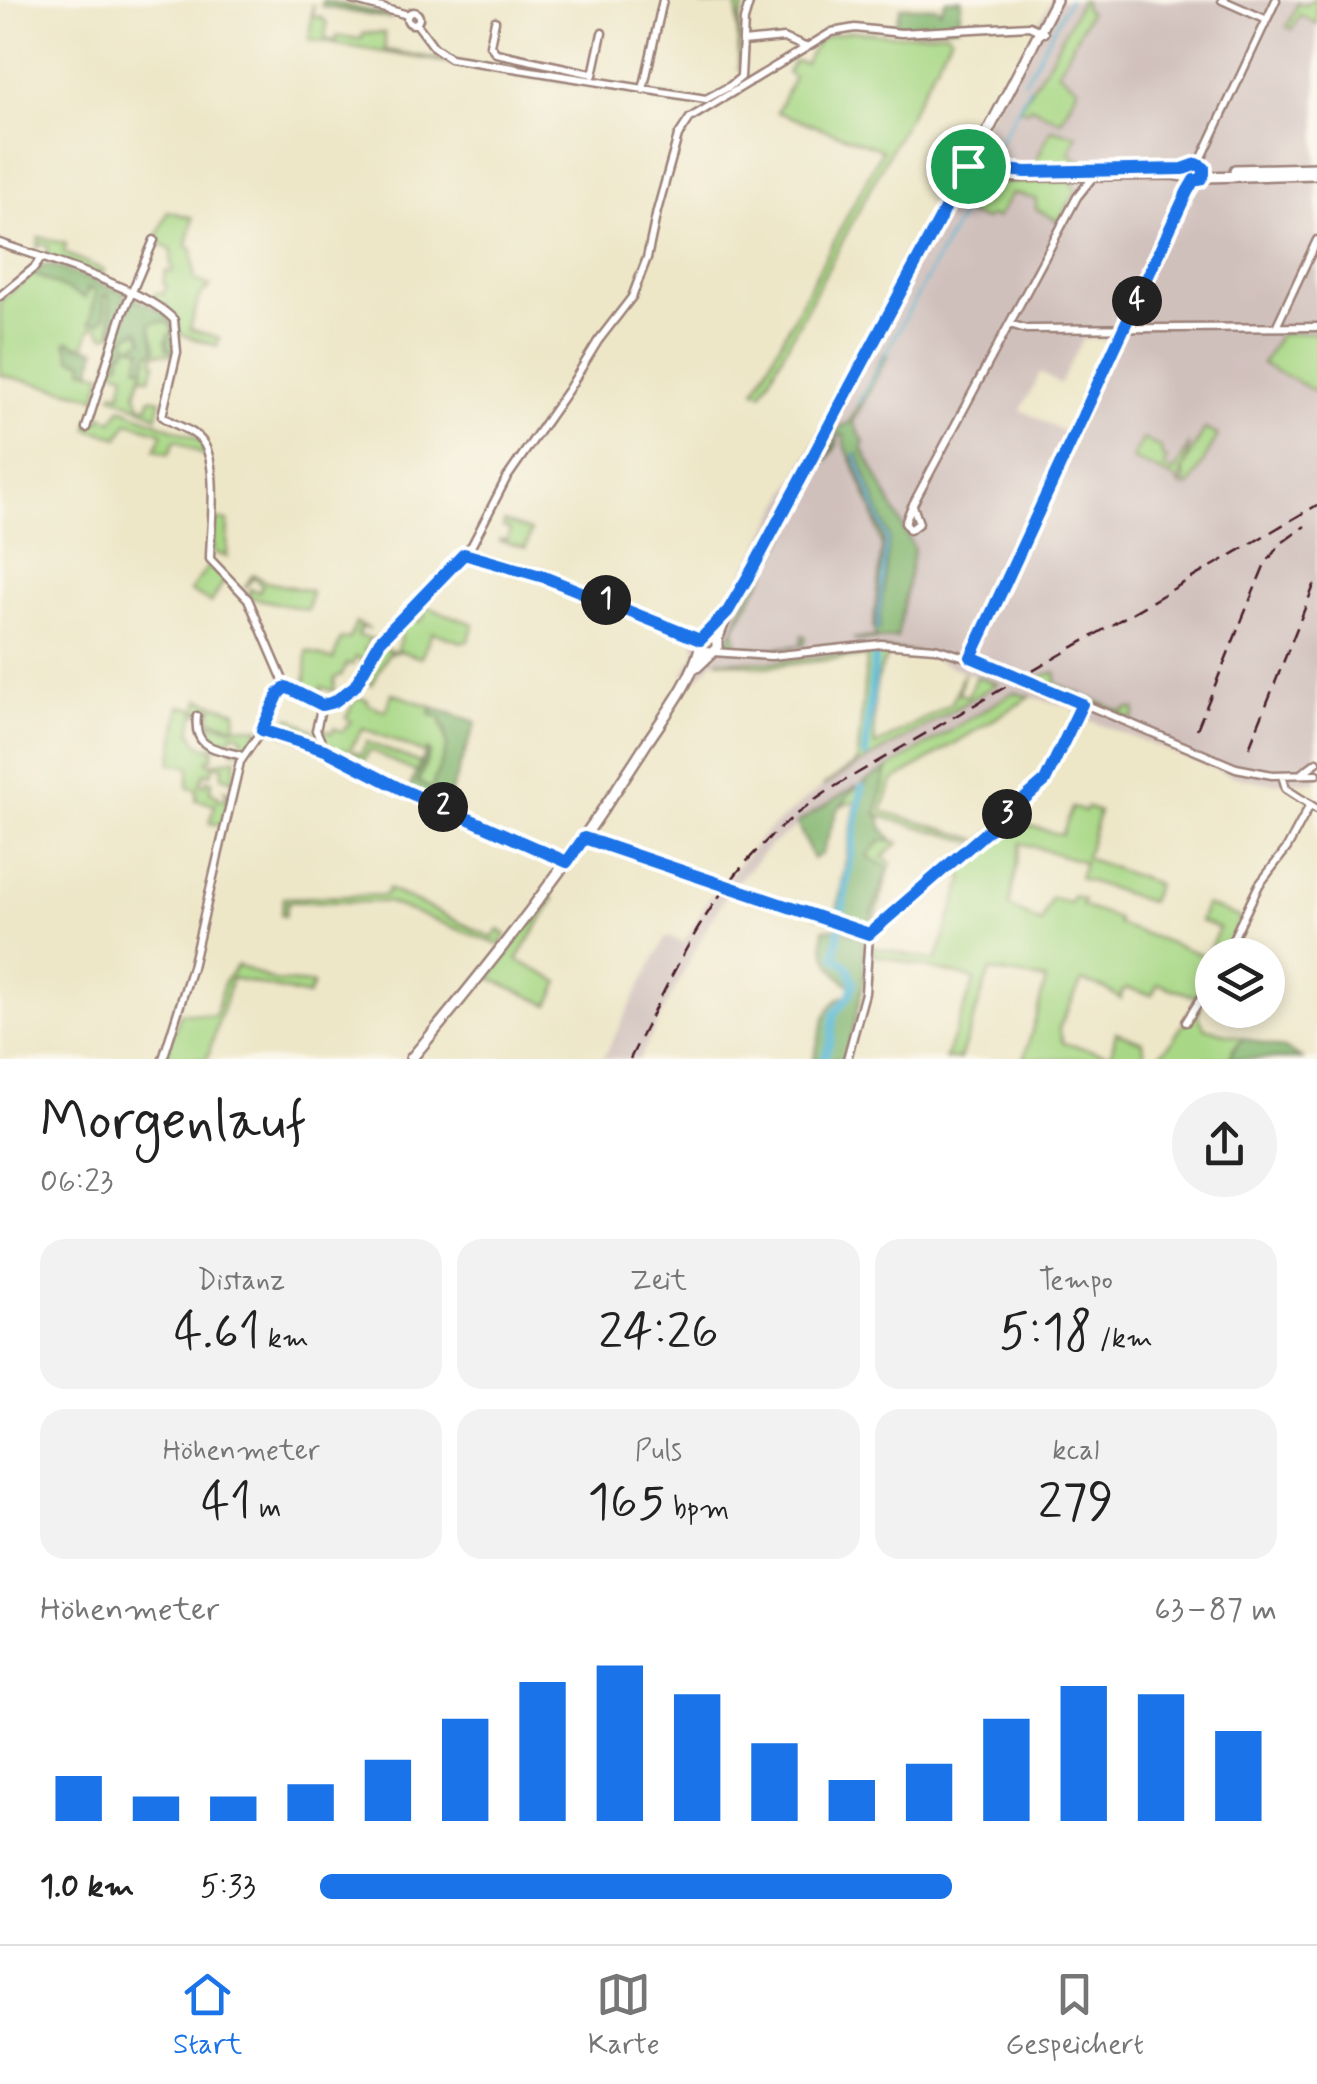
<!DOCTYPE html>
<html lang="de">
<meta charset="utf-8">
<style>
:root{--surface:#fff;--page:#f2f2f2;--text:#222;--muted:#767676;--line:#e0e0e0;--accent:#1a73e8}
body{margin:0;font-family:Mynerve,sans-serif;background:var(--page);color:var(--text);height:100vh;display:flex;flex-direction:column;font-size:38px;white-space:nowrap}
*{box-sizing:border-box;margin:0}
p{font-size:32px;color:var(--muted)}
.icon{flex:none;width:55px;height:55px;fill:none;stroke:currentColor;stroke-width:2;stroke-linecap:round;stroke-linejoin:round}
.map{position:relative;height:1059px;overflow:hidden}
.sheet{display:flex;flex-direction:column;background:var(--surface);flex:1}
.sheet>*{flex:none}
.fabs{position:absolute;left:1195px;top:938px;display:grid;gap:20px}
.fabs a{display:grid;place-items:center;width:90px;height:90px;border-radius:50%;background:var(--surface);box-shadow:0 5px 15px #0003;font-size:50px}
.pin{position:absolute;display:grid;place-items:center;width:85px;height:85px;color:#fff;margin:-42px;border:5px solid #fff;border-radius:50%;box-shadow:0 2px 10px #0007}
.km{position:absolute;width:50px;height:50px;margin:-25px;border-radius:50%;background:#222;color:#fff;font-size:28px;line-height:50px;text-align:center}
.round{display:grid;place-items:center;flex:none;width:105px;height:105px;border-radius:52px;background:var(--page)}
.headline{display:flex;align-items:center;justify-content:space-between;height:170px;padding:0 40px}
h1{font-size:55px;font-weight:600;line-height:75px}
.stats{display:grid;grid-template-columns:repeat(3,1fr);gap:15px;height:170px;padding:10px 40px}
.stats div{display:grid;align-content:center;border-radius:25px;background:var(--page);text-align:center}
.stats b{font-size:50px;font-weight:600}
.stats small{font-size:28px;font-weight:400}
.stats p{font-size:28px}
.chart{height:280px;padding:20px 40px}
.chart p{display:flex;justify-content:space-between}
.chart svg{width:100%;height:180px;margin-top:10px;stroke:var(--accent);stroke-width:6}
ul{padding:0 40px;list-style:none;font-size:32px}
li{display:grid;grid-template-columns:160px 120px 1fr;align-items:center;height:75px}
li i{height:25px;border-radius:12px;background:var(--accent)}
.menu{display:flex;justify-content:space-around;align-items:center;height:140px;border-top:2px solid var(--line);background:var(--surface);font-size:28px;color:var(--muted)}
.menu a{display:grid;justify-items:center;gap:5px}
.menu .on{color:var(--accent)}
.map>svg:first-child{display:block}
.industrial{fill:#d0c0bc;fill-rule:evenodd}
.green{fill:#a8d886;stroke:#797c58;stroke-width:2.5;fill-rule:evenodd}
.forest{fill:#86b873;stroke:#686c4f;stroke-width:2.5;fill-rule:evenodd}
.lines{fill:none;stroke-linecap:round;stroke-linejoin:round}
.stream{stroke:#53b6d2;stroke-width:2.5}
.river{stroke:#53b6d2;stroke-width:8}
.minor-casing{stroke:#9c8279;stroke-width:11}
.major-casing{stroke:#9c8279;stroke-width:14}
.minor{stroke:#fff;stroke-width:6}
.major{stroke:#fff;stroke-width:9}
.rail{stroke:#4a1f2b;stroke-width:2.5;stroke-dasharray:15 8;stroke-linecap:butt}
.route-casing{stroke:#fff;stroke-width:20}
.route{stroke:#1a73e8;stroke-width:12}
</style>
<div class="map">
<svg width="1317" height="1059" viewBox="0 0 1317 1059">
<rect width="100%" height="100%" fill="#fbf7ec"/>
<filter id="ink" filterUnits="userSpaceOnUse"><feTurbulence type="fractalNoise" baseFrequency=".01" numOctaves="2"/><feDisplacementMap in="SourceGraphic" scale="20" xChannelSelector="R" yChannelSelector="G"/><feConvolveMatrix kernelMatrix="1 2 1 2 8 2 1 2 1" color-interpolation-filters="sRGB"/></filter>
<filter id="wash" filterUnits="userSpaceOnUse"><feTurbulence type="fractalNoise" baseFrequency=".0048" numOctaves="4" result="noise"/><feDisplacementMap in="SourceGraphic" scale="40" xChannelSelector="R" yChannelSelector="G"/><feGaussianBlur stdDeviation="2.25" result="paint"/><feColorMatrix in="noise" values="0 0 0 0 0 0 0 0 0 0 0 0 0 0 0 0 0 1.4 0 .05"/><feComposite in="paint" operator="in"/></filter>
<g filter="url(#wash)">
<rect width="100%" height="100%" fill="#ede6c7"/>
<path class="industrial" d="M1051 0H1317V781L1272 783 1232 776 1081 717 1073 707 1014 693 837 797 771 845 732 887 710 921 639 1059H603L665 938 670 937 684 942 708 900 766 832 823 786 996 685 918 653 887 650 772 662 717 658 691 685 684 673 696 653 694 641 697 634 715 623 758 548ZM1083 339H1105L1109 344 1069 434 1021 410 1040 373 1060 384Z"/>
<path class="green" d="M703 0H746L740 20 739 71 737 4 703 5Z
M1081 0H1085L1084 7 1089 13 1058 72 1078 87 1061 121 1030 106 1027 111 1019 108 1050 60Z
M1312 0H1317V24L1300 15 1292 29 1287 27 1298 3 1305 5Z
M313 4V16L322 18 327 23 325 39 336 41 337 36 362 39 363 33H385V50L706 104H671V100L664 98 309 40Z
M853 31 896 35 946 32 951 36 762 393 755 391 882 150 777 112 794 77 787 73 794 61 805 63C818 35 823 36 853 31Z
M1051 129 1077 135 1069 154 1089 165H1034Z
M1072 181 1076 191 1059 221 1036 209V199L1012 193 997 218 989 216 985 220 965 213 982 183Z
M168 211 193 218 187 246 192 250 195 280 211 286 199 297 190 329 219 338 217 346 180 334 177 321 167 310V304L163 307 149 298 158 293 163 295 167 285 163 283 166 271 172 272 174 268 171 266 172 251 156 240Z
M39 237 66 244 64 253 104 270 102 276 47 257 48 246 42 244 37 248Z
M33 274 85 297 89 288 97 291 91 323 106 316 103 296 108 294 110 299 112 334 104 336 98 327 91 328 84 347 73 344 85 362 84 369 103 374 96 397 0 375V301Z
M160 320 170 323 174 333 165 341 174 355 155 353 153 361 156 362 150 378 143 376V371L136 394 140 405 148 406 150 398 161 400 157 416 112 395 114 392 121 393 125 374 111 368 112 364 120 363 121 352 128 346 126 335 139 330 143 334 144 369 149 323Z
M1317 332V392L1262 364 1280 334Z
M121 408 194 437 202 444 206 457 175 440 169 454 155 450 163 433 128 422 119 438 88 429 91 418 100 421 102 415 112 421Z
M1205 429 1218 435 1190 486 1186 487 1183 469Z
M1143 439 1161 448 1162 456 1167 459 1164 467 1174 472 1189 445C1190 459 1179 466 1181 486L1174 478 1132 459Z
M213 519 228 521 227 557 213 552Z
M504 522 531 531 526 548 499 541 500 539 507 540 510 530 503 527Z
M209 565 225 579 211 603 190 591Z
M253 574 266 582 311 591 308 610 249 597 250 589 259 592 262 586 254 577 244 589Z
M418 604 474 624 468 641 461 642 432 632 421 658 400 651 388 654 372 685 362 681 378 647 396 652 401 636 396 627 406 618 405 621 408 622 412 615 419 622 425 616Z
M356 623 370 629 361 627 358 636 377 640 369 641 364 650 370 654 365 667 362 665 363 659 356 657 352 665 347 663 342 675 335 678 334 691 321 687 320 698 317 700 305 693 307 651 333 660 341 639H349Z
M887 649 919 653H890C871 676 873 718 875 746L952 703 964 672 959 694 968 696 976 676 997 684 823 786 857 763 867 656 764 667 716 660 772 662ZM873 656 877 657 867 753 863 755Z
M1056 672V684L1124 713 1126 709H1135L1134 717 1128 719 1033 678Z
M1014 692 1030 697 892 782 882 811 977 839 973 842 876 815 887 769Z
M392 693 432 707 430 714 442 719 447 748 431 789 418 782 430 753 427 750 424 753 363 728 346 756 344 749 339 751 323 741 318 727 332 733 334 728 342 732 351 721 346 718 356 697 368 700V704L386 711Z
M199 699 236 711 235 726 260 728 243 751 232 750 234 744 241 745 243 736 233 733 229 741 223 739 219 746 213 745 214 731 207 721 233 728 234 726 210 719 213 707 198 714Z
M180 706 196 709 191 731 199 745 214 749 212 758 207 760 209 764 236 758 233 784 231 779 222 776 223 766 214 765 211 774 205 773 200 784 205 786 207 780 212 781 210 792 218 795V799H226L227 794 223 789 230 792 223 825 210 823 215 804 196 800 197 789 188 787 190 766 171 764Z
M290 717 313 730 316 744 282 733Z
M367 742 420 763 417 773 370 750 361 765 348 758 354 751 360 755Z
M866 781 859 789 838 923 812 914 836 917 856 802 841 805 847 794Z
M1086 807 1099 812 1086 858 1157 884 1150 902 1079 878 1084 862 1021 843 1009 906 1041 923 1051 898 1071 903 1073 896 1084 900 1082 906 1118 919 1117 924 1206 956 1219 928 1200 921 1206 905 1239 917 1240 920 1223 955H1212C1212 973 1210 983 1200 998L1158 984 1152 995 1127 988 1122 992 1121 999 1104 988 1082 981 1059 1028 1063 1043 1111 1055 1116 1032 1143 1042 1145 1057 1150 1059H1024L1046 980 990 971 960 1059H945L975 979 868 953V946L936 961 964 878 946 871 1006 819 1062 835 1072 808 1084 811Z
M882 840 899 843 883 857 891 863 874 924 867 929 888 868 867 856Z
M388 889 493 938 499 930 506 935 499 945 387 902H288L285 916 281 915 284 898 386 895Z
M550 896 554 899 517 960 560 982 549 1005 490 978Z
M238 965 274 981 313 984 308 996 232 978 207 1059H165L181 1012 215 1016 224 982Z
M1201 1005 1198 1015 1205 1028 1243 1038 1232 1051 1230 1059H1155L1171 1043 1183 1024H1186Z"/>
<path class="forest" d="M323 0 390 16V19L325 7 322 6Z
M946 0H962L958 26 911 30 904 24 895 26 901 7H936L940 11Z
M51 265 126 293 115 336 108 294 103 296 106 316 99 323H90L96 291 88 288 85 298 33 274 42 266Z
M133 298C164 312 179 314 174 352L166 348 168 334 173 333 170 324 160 321 150 324 156 349 148 355 144 369 137 366 142 349 132 346 143 340 139 330 126 336 128 345 125 352H121L120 363H109Z
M71 341 74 345 96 350 91 371 83 369 84 362 71 359 66 342Z
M883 354 888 355 853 422 864 442 862 447 914 549 897 638 856 641 854 639 876 637 873 628 882 546 872 509 844 443V435L838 436 837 445 825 463 841 426 849 423ZM858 454 889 538 879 630 875 629 884 538 853 456Z
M826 445 829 446 801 502 772 545Z
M799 512 734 630 738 647 769 649 801 645 802 635 806 637 804 645 765 652 732 648 728 641 744 603Z
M432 707 476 722 446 805 409 789 427 750 430 752 418 782 431 789 447 748 445 727 441 726 442 719 430 714Z
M887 769 876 814 880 816 882 827 894 842 882 840 867 856 888 868 866 931 842 925 866 781Z
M856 786 837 811 822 854 813 859 797 823Z
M836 928 864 938V981L846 1059H813C823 1032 821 999 852 994L856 983 852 986C833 976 820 951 824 929Z
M1243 1038 1285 1049 1302 1059H1230L1232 1051Z"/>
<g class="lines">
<path class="stream" d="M1025 81 1069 0
M996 148 1030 87
M858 404 978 184
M855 454 887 538 877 630"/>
<path class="river" d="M865 755 875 656
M840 923 862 788
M824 1059 831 1039 834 1014 850 995 854 983 848 967 835 956 839 930"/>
</g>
</g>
<g filter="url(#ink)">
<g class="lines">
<defs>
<path id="minor" d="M352 0 408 15
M1222 0 1267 20
M407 18a6 6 0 1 1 12 0a6 6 0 1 1-12 0Z
M495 21 490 45 496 53 593 74
M416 23 434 47 450 58 706 99 730 86 741 77 744 20 750 0
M743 42 784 38 805 47
M593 75 602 33
M643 90 663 0
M1199 164 1276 0
M0 243C42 258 147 289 174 320L177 352 162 416C174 426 193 429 202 441 220 464 210 531 210 559L248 599 286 687 322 705
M0 296 35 267 40 259
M1010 324 1026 329 1317 327
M1276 327 1317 240
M86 428 122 315 154 240
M913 506 919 523 910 530 905 523 911 508 1077 197 1093 177
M464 554 558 582 701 641
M713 652 771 656 881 644 935 648 992 665 1236 768 1272 775 1317 774
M971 657 1194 180
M322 705 334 702 355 686 380 641 472 545 506 479 568 390 598 341 632 297 647 258 657 211 678 136 690 118 832 32 855 28 901 33 1029 26 1044 33
M322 705 316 730 325 750 403 789 566 862
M197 716C193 750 216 748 242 756
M262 730 324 749
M1302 773 1317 762
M1282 775 1286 789 1317 809
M584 839 869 934
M869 934 1041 785 1055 764 1082 704
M1225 955 1259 885 1287 848 1310 805
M1186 1022 1212 981
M163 1059 192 967 240 762 264 727 279 693 286 687
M847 1059 865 993 869 934"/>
<path id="major" d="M1189 172a8 8 0 1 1 16 0a8 8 0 1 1-16 0Z
M968 166 1009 172
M1235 170 1317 168
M1055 171H1094
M1203 177 1317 174
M963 185 982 177 1172 174 1190 177
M717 640 728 611 956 193 1056 0
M697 667 717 648V640L708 635 700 644 702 651 709 653
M411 1059C495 959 574 858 644 747 664 716 691 683 700 648"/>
</defs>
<use href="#minor" class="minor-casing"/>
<use href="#major" class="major-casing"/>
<use href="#minor" class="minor"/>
<use href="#major" class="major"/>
<path class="rail" d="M1197 729 1264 566 1279 545 1305 526
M1249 748 1317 578
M630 1059C688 943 724 856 839 784L1317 505"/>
</g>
</g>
<g class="lines" filter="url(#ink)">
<defs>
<path id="route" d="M1197 164 1204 168V174L1200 180H1194L1187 192 971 657 1082 704 1045 781 869 934 584 838 567 862 403 790 325 750 262 730 279 693 286 687 322 705 334 702 355 686 380 641 464 554 544 577 700 640 728 611 752 570 968 166 1026 172 1183 169Z"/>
</defs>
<use href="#route" class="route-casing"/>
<use href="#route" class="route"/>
</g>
</svg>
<div class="fabs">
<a><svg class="icon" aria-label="layers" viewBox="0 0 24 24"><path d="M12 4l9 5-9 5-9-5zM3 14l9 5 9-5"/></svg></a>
</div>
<div class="pin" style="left:968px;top:166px;background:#1e9e55"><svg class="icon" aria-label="arrive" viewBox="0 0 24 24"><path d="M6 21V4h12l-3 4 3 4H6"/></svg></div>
<b class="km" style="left:606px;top:600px">1</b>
<b class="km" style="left:443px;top:807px">2</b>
<b class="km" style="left:1007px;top:814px">3</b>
<b class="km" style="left:1137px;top:301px">4</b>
</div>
<section class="sheet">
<div class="headline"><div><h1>Morgenlauf</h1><p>06:23</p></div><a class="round"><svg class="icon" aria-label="share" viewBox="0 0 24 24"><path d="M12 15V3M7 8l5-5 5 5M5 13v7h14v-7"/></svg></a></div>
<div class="stats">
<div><p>Distanz</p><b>4.61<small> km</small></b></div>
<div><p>Zeit</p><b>24:26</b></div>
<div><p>Tempo</p><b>5:18<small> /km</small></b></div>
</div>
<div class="stats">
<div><p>Höhenmeter</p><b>41<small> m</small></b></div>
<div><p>Puls</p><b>165<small> bpm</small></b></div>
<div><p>kcal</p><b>279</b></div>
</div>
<div class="chart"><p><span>Höhenmeter</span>63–87 m</p>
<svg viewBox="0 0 160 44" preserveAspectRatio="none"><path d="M5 44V33M15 44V38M25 44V38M35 44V35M45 44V29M55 44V19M65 44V10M75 44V6M85 44V13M95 44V25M105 44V34M115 44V30M125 44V19M135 44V11M145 44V13M155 44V22"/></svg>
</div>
<ul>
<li><b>1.0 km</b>5:33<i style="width:66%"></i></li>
</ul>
</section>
<nav class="menu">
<a class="on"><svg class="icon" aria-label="home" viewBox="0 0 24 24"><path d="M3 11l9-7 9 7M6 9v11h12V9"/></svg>Start</a>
<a><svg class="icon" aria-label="map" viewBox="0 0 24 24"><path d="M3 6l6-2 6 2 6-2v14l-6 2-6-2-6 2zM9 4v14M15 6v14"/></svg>Karte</a>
<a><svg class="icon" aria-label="saved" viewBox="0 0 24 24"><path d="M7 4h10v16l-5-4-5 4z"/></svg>Gespeichert</a>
</nav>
